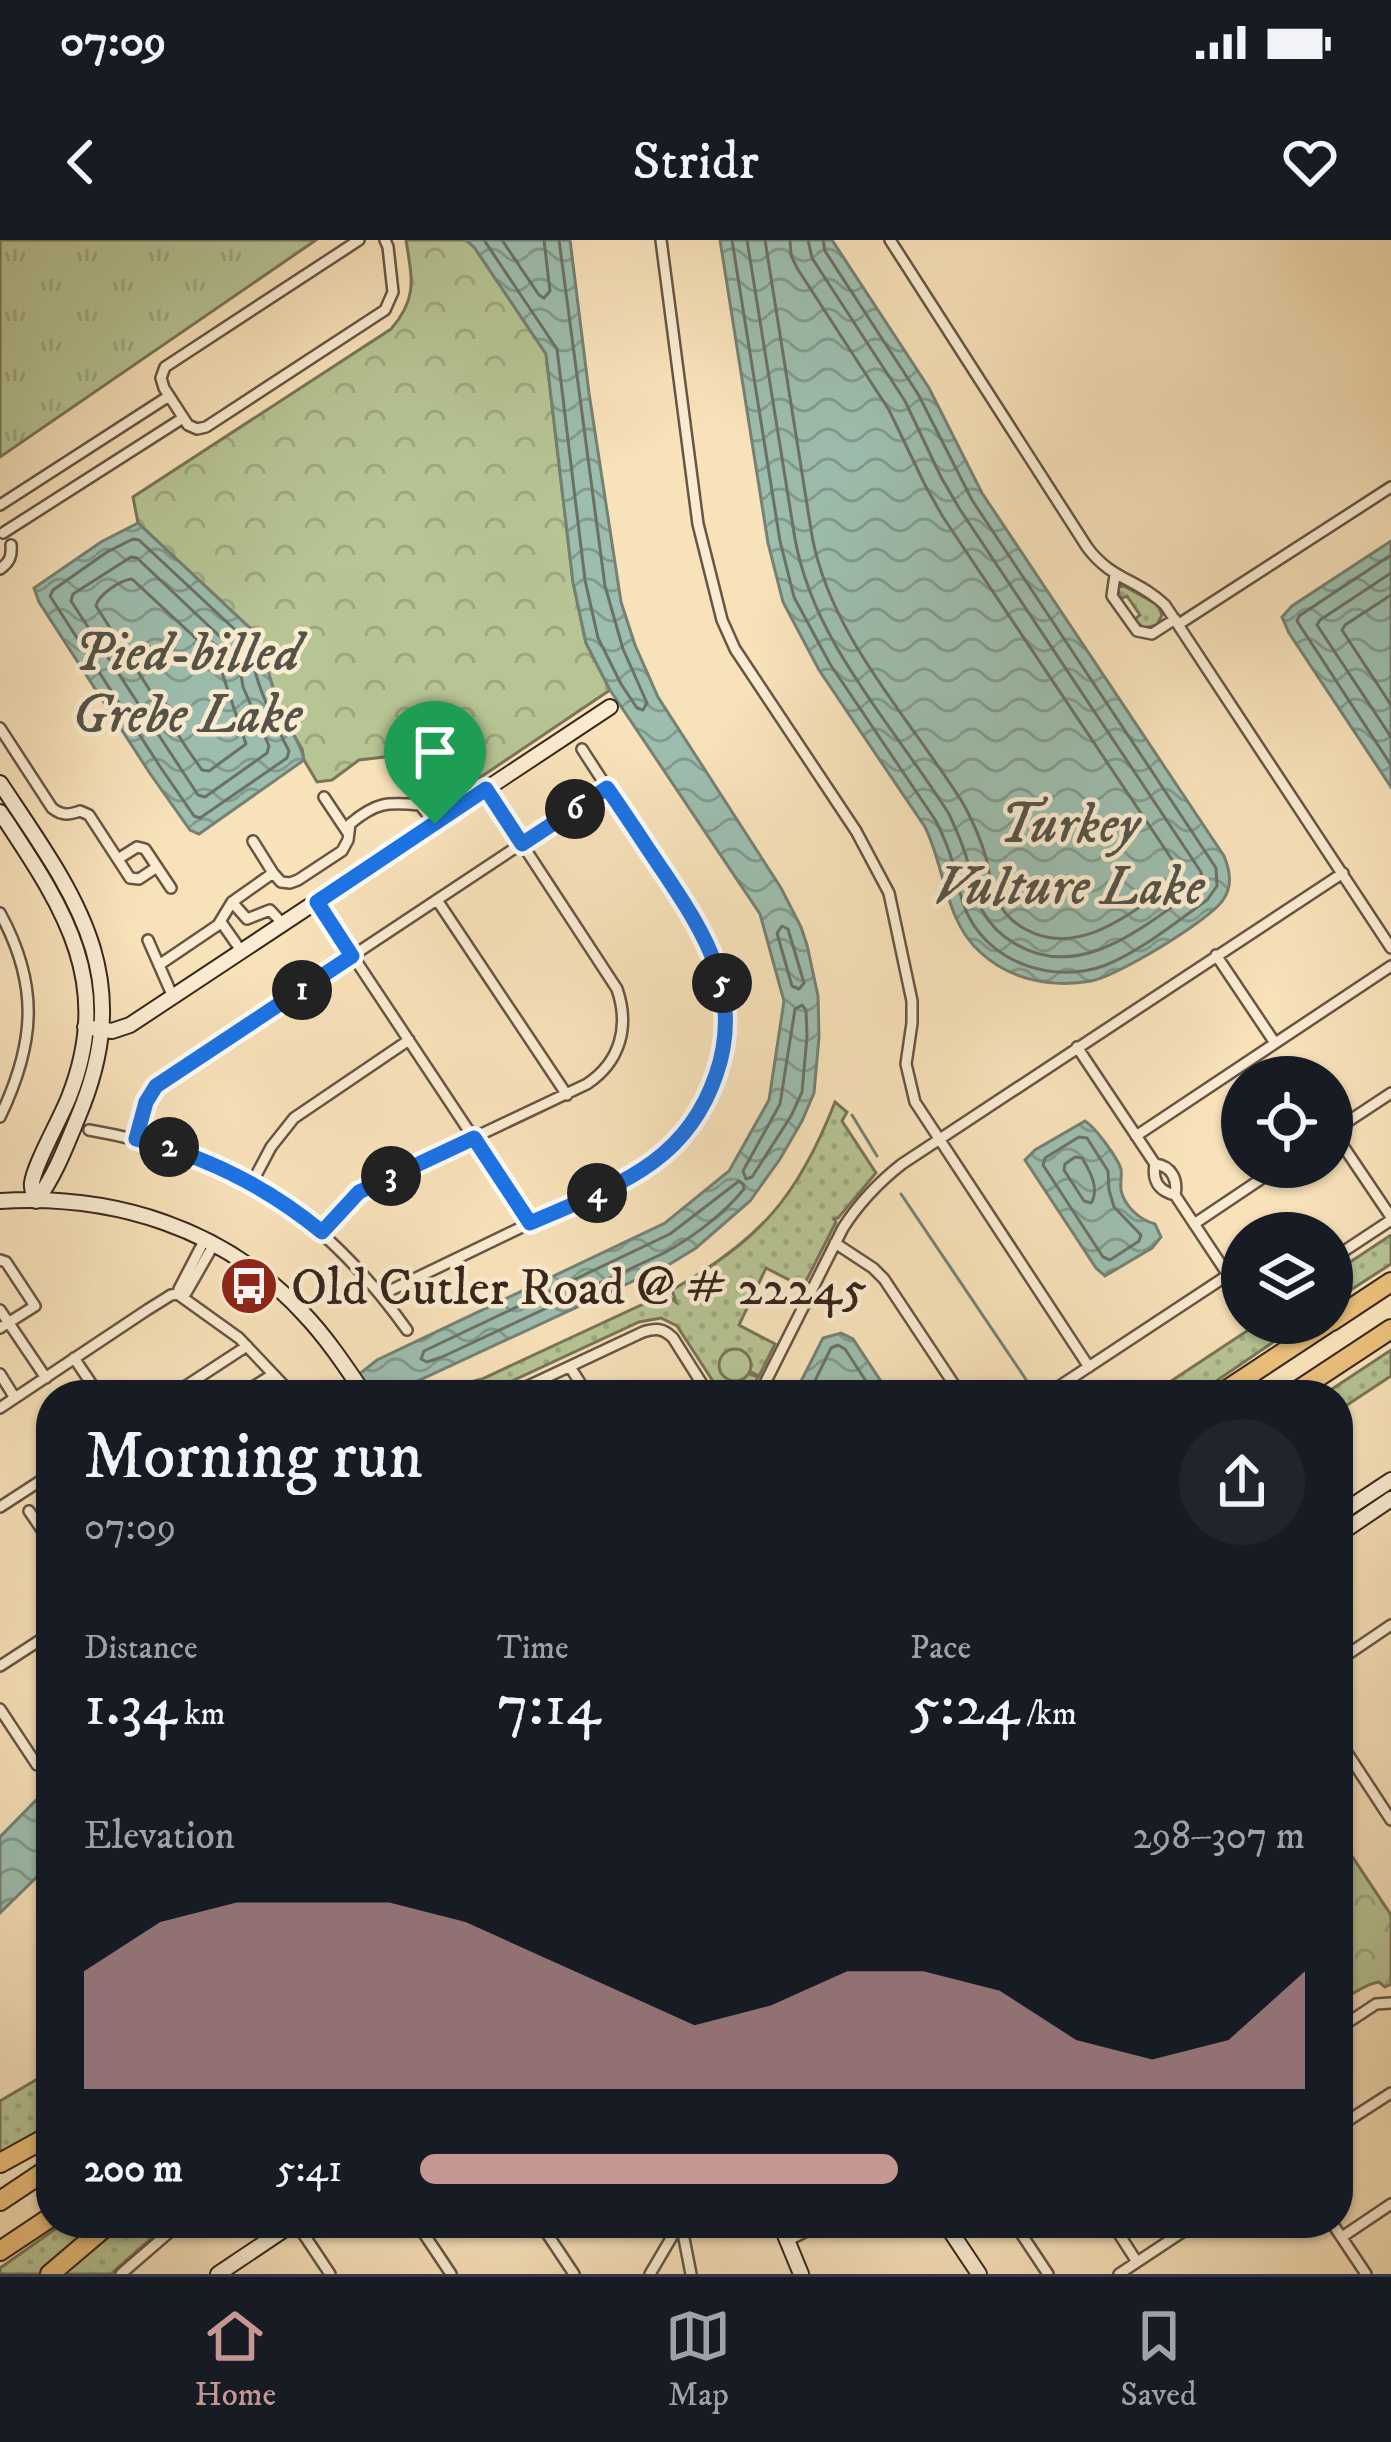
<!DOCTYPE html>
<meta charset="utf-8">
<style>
:root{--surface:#171b24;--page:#20242c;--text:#f1f3f6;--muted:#9ea1a6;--line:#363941;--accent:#c59692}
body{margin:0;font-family:"IM FELL DW Pica",serif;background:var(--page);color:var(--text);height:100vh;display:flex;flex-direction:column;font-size:45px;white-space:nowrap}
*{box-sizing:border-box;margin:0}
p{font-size:39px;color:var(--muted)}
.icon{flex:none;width:66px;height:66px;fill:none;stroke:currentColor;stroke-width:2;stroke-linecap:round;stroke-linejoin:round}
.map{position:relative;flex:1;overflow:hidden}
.sheet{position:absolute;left:36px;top:1140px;width:1317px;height:858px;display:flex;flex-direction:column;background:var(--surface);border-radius:48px;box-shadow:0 3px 9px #0004}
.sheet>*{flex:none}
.fabs{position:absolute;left:1221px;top:816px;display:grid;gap:24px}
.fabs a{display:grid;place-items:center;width:132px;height:132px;border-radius:50%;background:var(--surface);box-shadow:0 3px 9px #0004;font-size:60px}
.pin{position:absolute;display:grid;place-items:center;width:102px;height:102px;color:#fff;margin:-123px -51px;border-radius:50% 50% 50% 0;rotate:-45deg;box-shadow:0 0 12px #0007}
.pin .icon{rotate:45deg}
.km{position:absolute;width:60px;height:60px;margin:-30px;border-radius:50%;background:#222;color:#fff;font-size:33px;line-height:60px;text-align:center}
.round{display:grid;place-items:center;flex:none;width:126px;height:126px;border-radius:63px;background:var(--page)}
.head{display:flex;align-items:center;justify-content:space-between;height:204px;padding:0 48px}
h1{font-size:66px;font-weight:600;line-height:90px}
.figures{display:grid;grid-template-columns:repeat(3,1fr);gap:18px;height:204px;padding:12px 48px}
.figures div{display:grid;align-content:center}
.figures b{font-size:60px;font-weight:600}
.figures small{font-size:33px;font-weight:400}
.figures p{font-size:33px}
.chart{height:336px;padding:24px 48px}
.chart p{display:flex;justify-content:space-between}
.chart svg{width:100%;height:216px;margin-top:12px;fill:var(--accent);opacity:.7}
ul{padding:0 48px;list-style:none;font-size:39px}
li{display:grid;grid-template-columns:192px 144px 1fr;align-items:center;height:90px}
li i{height:30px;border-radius:15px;background:var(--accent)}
.status{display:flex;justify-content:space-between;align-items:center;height:84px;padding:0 60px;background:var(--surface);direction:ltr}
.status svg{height:33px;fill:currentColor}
header{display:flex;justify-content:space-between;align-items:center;height:156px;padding:0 48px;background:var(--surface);font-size:54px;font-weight:600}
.dock{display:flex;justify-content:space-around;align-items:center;height:168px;border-top:3px solid var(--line);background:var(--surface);font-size:33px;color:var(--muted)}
.dock a{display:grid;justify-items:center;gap:6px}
.dock .active{color:var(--accent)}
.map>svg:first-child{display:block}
.grass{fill:url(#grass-dots);stroke:#787558;stroke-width:3}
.forest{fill:url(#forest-crowns);stroke:#787558;stroke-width:3}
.park{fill:url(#park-tufts);stroke:#787558;stroke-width:3}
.water{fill:url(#water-waves);stroke:#758174;stroke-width:3}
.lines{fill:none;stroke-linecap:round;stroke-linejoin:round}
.shore{stroke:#6a7266;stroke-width:3}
.stream{stroke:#758174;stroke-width:3}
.street-casing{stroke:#685544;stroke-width:14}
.secondary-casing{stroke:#38261d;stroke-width:18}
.highway-casing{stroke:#38261d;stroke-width:22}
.street{stroke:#faecd2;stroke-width:9}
.secondary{stroke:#faecd2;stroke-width:14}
.highway{stroke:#ecc17d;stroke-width:18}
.route-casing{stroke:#fff;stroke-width:24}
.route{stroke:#1a73e8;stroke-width:15}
.labels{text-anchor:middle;stroke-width:9;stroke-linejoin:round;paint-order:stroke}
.poi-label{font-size:51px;fill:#38261d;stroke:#faecd2;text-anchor:start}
.water-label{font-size:54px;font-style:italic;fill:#565448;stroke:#faecd2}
</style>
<div class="status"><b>07:09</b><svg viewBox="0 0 49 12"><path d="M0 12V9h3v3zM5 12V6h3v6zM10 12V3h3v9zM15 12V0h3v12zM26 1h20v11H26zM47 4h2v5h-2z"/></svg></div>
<header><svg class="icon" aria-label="back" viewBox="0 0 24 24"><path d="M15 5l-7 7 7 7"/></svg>Stridr<svg class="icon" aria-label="heart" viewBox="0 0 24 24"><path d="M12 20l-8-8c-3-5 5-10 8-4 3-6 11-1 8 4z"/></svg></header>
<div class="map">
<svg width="1391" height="2034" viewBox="0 0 1391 2034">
<defs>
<pattern id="grass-dots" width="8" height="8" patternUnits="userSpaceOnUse" patternTransform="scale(3)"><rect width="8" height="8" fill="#b7c494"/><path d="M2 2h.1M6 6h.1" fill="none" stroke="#9ea87f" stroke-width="1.8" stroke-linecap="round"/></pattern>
<pattern id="forest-crowns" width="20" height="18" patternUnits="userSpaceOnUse" patternTransform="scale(3)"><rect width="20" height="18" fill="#b7c494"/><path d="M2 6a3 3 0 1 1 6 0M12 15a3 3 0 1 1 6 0" fill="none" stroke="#9ea87f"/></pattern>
<pattern id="park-tufts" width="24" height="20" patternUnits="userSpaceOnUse" patternTransform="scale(3)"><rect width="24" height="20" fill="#b7c494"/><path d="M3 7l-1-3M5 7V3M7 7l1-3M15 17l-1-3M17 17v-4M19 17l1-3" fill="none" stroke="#9ea87f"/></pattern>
<pattern id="water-waves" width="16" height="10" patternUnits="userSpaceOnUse" patternTransform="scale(3)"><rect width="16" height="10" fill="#9dbeae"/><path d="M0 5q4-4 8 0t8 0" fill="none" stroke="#819a8d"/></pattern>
</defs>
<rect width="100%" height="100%" fill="#f8e2ba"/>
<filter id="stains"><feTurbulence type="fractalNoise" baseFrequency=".00167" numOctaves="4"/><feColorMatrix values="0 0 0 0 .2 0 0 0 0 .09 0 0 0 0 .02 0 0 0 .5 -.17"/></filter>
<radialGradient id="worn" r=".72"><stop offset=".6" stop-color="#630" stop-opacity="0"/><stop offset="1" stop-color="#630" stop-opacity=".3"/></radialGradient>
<path class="grass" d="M1124 346 1158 365 1162 375 1157 385 1144 388 1134 380 1140 375 1127 356 1120 359 1118 347Z
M835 862 847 872 842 881 876 933 838 978 834 979 836 982 803 1047 766 1028 739 1085 775 1104 759 1136 749 1131 752 1124 744 1139 748 1133 758 1137 749 1155H722L677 1086 661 1078 639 1082 482 1155H469L467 1152 447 1155 444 1149 482 1139 665 1054 676 1062 672 1050C760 1000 798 957 835 862Z
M1391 995V1024L1332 1062V1034Z
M1259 1083H1301L1196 1155H1150Z
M1391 1110V1136L1338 1171V1155H1323Z
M51 1831V1890L0 1918V1861Z
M64 1983H105L45 2034H0V2028Z
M116 1983H169L111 2034H57Z"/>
<path class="forest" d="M406 0H466L474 6 546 114 573 342 586 403 610 450 463 549 459 516 437 518 393 516 359 520 332 540 317 542 304 520 302 509 285 480 269 437 264 413 254 392 138 283 133 257 391 89C418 58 412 39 406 0Z
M1338 1595 1391 1675V1744L1385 1747 1379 1742C1363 1744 1353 1757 1338 1759Z"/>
<path class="park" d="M0 0H316L0 217Z
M719 1125a16 16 0 1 1 32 0a16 16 0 1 1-32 0Z"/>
<path class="water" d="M466 0H570L589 153 621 362 635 405 658 457 781 648 801 687 807 705 818 756 819 797 814 853 802 881 780 919 750 961 696 1008 670 1024 396 1151 383 1155H325L343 1147 377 1120 665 983 729 931 769 860 784 761 760 674 610 450 586 403 573 342 546 114 474 7Z
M720 0H832L929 148 982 253 1224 616C1230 630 1233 646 1223 660 1210 680 1116 737 1091 741 1052 748 1010 740 980 712 945 681 945 627 925 587L819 430 783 362 768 303Z
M138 283 254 392C267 419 271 448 283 476 290 491 301 503 304 520L199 594 190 590 149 532 39 362 34 348 101 302Z
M1391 301V547L1289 393 1282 377 1292 366Z
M1085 881C1095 887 1117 917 1121 929 1122 936 1120 943 1121 950 1124 966 1140 980 1155 984L1161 997 1152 1008 1105 1036 1096 1028 1025 920 1035 910Z
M841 1093 853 1099 890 1155H794L823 1098Z
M51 1545V1623L0 1673V1597Z"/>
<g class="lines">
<path class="shore" d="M484 0 557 109 585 340 598 398 621 444 637 468 643 470 647 463 623 409 605 346 559 0
M502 0 539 55 544 58 550 51 544 0
M732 0 780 301 794 357 830 424 936 581C943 595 949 609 953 624 958 642 960 661 969 677 994 725 1056 744 1106 725 1141 711 1176 682 1207 660L1217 646 1216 628 972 260 918 154 825 11 823 0
M747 0 795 299C814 404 894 486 949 574 957 591 964 607 969 626 973 641 975 657 982 670 990 685 1000 695 1014 703 1080 744 1145 685 1197 649L1202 642 1201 632 959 268 941 237 905 161 812 18 808 0
M765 0 812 296C831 398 911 479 964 565 973 582 981 599 986 618 990 633 991 649 999 663 1005 675 1014 683 1025 689 1081 720 1135 669 1178 640L1181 633 943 277 925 245 889 170 797 28 791 15 790 0
M133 299 139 300 245 399C252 415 254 431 260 447 268 470 278 490 289 511L287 518 200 578 194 576 159 525 50 356 53 350 107 312Z
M1391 315 1299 376 1297 381 1391 525
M131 317 137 318 232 408 239 422 243 447 269 506 267 513 205 557 198 555 71 361 73 354Z
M1391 333 1320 380 1317 385 1391 497
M132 339 217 418 246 504 209 531 202 530 186 507 96 366C98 355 120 340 132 339Z
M1391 355 1345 385 1342 390 1391 465
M782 686 788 689 804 743 799 749 792 746 777 693Z
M802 765 806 770 807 796 802 852 791 876 752 937 746 939 743 931 780 864 795 769Z
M1079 897 1087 898 1108 931 1109 950 1114 967 1141 995 1139 1001 1110 1020 1103 1017 1043 925 1045 918Z
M1075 917 1082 918C1090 931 1100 949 1091 963L1084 961 1064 930 1065 924Z
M739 941 743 944 744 949C724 974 693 997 664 1013L442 1117 427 1122 421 1119 424 1111 670 994Z
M808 1155 831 1108 838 1105 845 1109 875 1155"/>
<path class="stream" d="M852 875 877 916
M901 954 1027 1141"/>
<defs>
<path id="street" d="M359 0 165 127 161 138 164 148 188 185 197 189 206 187 385 70 393 52 388 7 385 0
M661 0 698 284 722 380 735 409 856 591 889 653 912 761V783L906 824 915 862 1089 1127
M890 0 1087 307C1111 340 1138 339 1165 365L1391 708
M0 265 169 156
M3 293 183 178
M0 329C10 322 12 316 11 305
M1115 335 1112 356 1137 391 1152 394 1175 379
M1179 384 1391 247
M0 488 52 568C62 576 69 575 80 571L89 575 130 638 139 639 157 627
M324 557 348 593
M253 601 273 633
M118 619 137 607 145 609 171 648
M437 660 567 855
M232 662 247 679 270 670 283 684
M317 662 530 983
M0 673C40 746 35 804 0 877
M221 682 242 712
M148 700 173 757
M1216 715 1275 803
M159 725 218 685 232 662 273 633 281 642 290 643 298 640 342 611 348 600 350 584C376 562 387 562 420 565L435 584
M1077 807 1155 924C1152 941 1159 951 1175 955L1242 1056
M89 890C233 915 322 971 407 1090
M1333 891 1391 977
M1332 892 1391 853
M1136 896 1391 726
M136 899 145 862 156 846 607 547
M1155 924C1172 926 1178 940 1175 955
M252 943 271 907 294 878 409 800
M1194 984 1279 927
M322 993 353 957 363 950 587 844C620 822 630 787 617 749L486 549
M835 1003 873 1028 884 1039 961 1155
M1332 1019 1391 980
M0 1020 6 1022 35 1066 0 1088
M179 1055 239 1098 293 1155
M179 1055V1049L205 999
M381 1055 646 927C713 880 745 792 713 713 700 682 678 654 659 626 633 587 607 548 582 509
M0 1070 46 1138
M74 1118 99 1155
M570 1127 588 1155
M0 1134 15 1158
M172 1155 247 1106
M240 1155 272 1135
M509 1155 643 1092C656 1088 663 1088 673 1098L709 1155
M759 1155 843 988C859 963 879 942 902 924L1343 633
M1046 1155 1228 1035
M0 1168 147 1070 171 1055 186 1053 214 1004
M0 1267 51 1234
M29 1271 51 1303
M1338 1421 1391 1385
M0 1426 51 1393
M0 1469 37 1525
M1338 1499 1391 1580
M1338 1789 1376 1764 1391 1763
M1338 1887 1391 1853
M296 1983 330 2034
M417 1983 451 2034
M540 1983 574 2034
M681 1983 691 2034
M1014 1983 1048 2034
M1112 1983 1137 2022
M1332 1983 1366 2034
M1342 1997 1391 1964
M787 2001 822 1983
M121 2034 180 1983
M650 2034 680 1983
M1119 2034 1196 1983"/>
<path id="secondary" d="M0 543C76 657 138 735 78 877 66 906 55 936 36 961
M0 572C62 666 115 740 69 857 61 878 34 925 32 943 31 949 34 955 36 961
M85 787 112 791 130 785 610 467
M0 961C114 954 224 988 303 1073 327 1098 346 1127 365 1155
M1338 1275 1391 1240
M1338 1295 1391 1259
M780 1983 801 2034
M945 1983 979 2034
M218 2034 294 1983"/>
<path id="highway" d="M1332 1081 1391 1042
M1219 1155 1328 1083
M1291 1155 1391 1089
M0 1923 51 1895
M0 1961 51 1927
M0 2011 51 1977
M50 2034 110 1983"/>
</defs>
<use href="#street" class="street-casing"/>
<use href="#secondary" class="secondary-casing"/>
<use href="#highway" class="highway-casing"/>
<use href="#street" class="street"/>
<use href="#secondary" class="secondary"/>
<use href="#highway" class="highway"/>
</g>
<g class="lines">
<defs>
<path id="route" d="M607 548C626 575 644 603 663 631 706 695 744 755 716 835 704 870 683 900 653 922 616 949 571 965 530 983L474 898 359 952 322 992C266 946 206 916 136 899L146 862 156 846 352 716 317 662 486 549 522 604Z"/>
</defs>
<use href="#route" class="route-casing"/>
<use href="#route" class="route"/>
</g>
<defs>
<symbol id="bus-disc" viewBox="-11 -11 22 22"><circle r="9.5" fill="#8f2418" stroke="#faecd2"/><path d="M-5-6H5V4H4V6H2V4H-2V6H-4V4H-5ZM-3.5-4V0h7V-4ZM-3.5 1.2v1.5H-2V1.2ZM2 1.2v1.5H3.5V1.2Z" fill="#fff"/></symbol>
</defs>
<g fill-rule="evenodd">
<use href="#bus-disc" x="216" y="1013" width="66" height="66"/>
</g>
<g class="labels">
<g class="poi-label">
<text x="291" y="1064">Old Cutler Road @ # 22245</text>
</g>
<g class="water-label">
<text x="187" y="430">Pied-billed<tspan x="187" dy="62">Grebe Lake</tspan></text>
<text x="1069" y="602">Turkey<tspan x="1069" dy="62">Vulture Lake</tspan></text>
</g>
</g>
<rect width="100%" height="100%" filter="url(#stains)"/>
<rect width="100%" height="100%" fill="url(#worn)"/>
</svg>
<div class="fabs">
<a><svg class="icon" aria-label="locate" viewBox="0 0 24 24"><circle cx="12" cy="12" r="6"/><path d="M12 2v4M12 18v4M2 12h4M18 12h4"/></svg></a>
<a><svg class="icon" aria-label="layers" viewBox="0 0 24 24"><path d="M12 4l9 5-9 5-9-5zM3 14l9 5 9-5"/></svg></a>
</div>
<div class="pin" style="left:435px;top:584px;background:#1e9e55"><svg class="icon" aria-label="arrive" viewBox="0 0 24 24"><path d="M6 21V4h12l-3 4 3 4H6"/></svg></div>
<b class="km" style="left:302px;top:750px">1</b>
<b class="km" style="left:169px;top:907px">2</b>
<b class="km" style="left:391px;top:936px">3</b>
<b class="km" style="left:597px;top:953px">4</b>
<b class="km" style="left:722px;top:743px">5</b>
<b class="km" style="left:575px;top:569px">6</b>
<section class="sheet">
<div class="head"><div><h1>Morning run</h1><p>07:09</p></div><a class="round"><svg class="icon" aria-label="share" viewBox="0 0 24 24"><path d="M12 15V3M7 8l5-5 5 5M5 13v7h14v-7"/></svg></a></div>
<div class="figures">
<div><p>Distance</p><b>1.34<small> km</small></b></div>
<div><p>Time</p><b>7:14</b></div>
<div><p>Pace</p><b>5:24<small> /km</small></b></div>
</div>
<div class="chart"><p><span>Elevation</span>298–307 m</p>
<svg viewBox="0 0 160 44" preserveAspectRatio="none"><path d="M0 44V20L10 10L20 6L30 6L40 6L50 10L60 17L70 24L80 31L90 27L100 20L110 20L120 24L130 34L140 38L150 34L160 20V44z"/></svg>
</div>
<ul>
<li><b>200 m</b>5:41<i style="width:54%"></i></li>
</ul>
</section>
</div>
<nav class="dock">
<a class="active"><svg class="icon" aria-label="home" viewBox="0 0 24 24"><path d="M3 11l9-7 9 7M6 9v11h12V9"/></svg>Home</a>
<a><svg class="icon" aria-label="map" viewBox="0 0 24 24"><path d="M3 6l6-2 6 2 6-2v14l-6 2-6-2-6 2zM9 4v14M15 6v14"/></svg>Map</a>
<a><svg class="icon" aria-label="saved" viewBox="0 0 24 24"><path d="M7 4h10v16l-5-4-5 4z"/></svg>Saved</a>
</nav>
